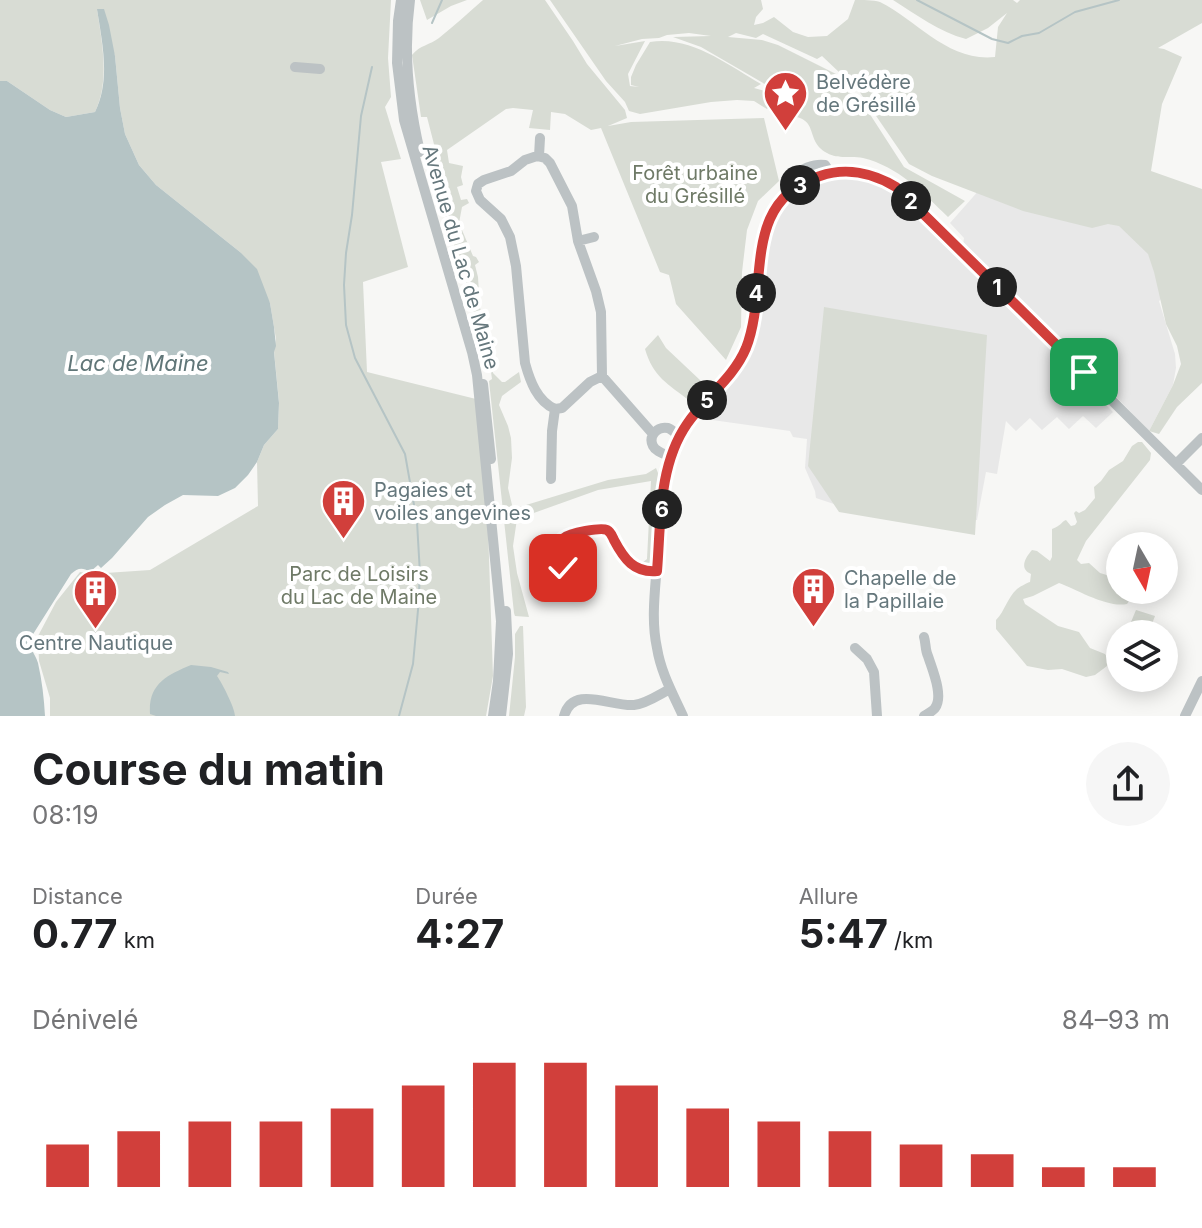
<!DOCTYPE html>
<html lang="fr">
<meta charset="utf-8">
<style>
:root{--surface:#fff;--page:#f6f6f6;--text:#202124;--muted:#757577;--accent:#d13f3b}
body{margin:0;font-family:Inter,sans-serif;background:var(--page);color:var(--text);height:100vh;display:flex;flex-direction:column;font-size:30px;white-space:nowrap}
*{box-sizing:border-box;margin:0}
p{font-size:26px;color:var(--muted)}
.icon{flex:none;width:44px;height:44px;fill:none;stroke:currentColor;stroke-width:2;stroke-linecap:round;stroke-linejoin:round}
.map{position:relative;height:716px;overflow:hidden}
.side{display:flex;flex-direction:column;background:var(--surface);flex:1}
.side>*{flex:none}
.needle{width:52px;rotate:171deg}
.tools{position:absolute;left:1106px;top:532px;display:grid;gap:16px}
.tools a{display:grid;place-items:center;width:72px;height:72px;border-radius:50%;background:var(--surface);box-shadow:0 4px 20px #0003;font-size:40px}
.pin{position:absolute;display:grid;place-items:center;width:68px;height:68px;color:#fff;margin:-34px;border-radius:16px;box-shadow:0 4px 12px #0006}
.km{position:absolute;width:40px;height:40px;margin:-20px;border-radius:50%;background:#222;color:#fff;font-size:22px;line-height:40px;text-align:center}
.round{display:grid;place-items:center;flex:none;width:84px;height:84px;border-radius:42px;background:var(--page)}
.head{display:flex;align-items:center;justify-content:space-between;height:136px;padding:0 32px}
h1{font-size:44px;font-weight:700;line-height:60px}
.figures{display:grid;grid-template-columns:repeat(3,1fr);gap:12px;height:136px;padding:8px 32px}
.figures div{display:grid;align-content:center}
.figures b{font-size:40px;font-weight:700}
.figures small{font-size:22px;font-weight:400}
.figures p{font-size:22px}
.chart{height:224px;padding:16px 32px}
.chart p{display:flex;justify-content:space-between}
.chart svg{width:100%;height:144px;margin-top:8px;stroke:var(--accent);stroke-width:6}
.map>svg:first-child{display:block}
.built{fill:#e8e8e8}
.green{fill:#d8dcd4}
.water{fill:#b5c4c5}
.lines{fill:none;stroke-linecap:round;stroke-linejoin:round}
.stream{stroke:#b5c4c5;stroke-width:2}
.minor{stroke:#bcc2c4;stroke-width:10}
.route-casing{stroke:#fff;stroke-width:16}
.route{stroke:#d13f3b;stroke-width:10}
.labels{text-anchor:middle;stroke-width:8;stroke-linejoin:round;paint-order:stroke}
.poi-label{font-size:20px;fill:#65777c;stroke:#fff;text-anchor:start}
.park-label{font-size:20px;fill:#6f7a67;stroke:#fff}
.street-label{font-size:20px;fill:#65777c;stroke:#fff}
.water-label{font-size:22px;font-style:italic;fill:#607678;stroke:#fff}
</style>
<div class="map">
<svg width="1202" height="716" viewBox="0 0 1202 716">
<rect width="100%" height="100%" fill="#f7f7f5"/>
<path class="built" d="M843 178H855L874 183 890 191 902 200 1113 412 1096 428 1083 416 1069 429 1057 417 1042 430 1030 418 1016 431 1006 421 997 474 986 472 977 520 849 509 816 498 815 491 805 468 807 439 793 437 790 431 698 418 733 380 747 359 758 325 766 254 771 229 781 211 794 196 813 184Z
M980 189 1150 227 1162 298 1159 301 1175 354 1176 368 1173 385 1149 431 1073 352 963 245 964 238 950 223Z"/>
<path class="green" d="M0 0H391L388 58 391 97 385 107 401 159 381 162 408 267 363 282 367 372 476 399 488 528 493 676 486 716H50V698L39 661 38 636 56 602 80 572 91 574 150 570 258 506 257 462 264 445 278 429 279 402 274 351 276 339 270 303 240 252 156 185 139 165 125 134 120 108 115 56 97 9C102 43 110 80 95 112L66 117 50 110 7 81H0Z
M420 0H467L451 6 427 20Z
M483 0H545L573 41 587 64 625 110 627 118 608 126 631 122 764 118 779 181 758 201 747 230 742 272 741 327 726 360 676 304 669 275 660 272 601 128 591 130 565 114 551 112 550 130 529 128 533 110 513 108 506 109 447 150 449 163 463 166 461 177 463 185 457 187 461 200 467 199 469 203 462 207 459 223 473 256 476 257 479 262 475 265 478 277 480 308 485 322 493 373 502 382H505L519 372 521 382 502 396 499 405 508 426 511 438 512 458 508 488 513 509 608 480 646 474 656 468 658 473 652 560 649 565 641 564 634 559 642 563 647 559 651 481 598 490 517 519 513 546 517 573 529 617 515 616 514 613 489 381 492 379 491 372H488L477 323 427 154 436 152 427 117H421L412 55C420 45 430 45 439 38 454 26 468 13 483 0Z
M550 0H761L763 9 756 17 754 25 763 23 774 17 793 32 808 37 827 36 848 19 855 0C863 0 873 0 880 2 918 21 948 62 995 57L998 27 1007 13 988 28 966 39C939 32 917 15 893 0H1013L1017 3 1020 0H1202V23L1158 48 1164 49 1182 57 1162 104 1151 171 1202 189V383L1177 407 1159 434 1149 431 1173 385 1181 364 1177 346 1166 324 1154 272 1148 254 1119 226 1108 224 1092 228 1023 211 932 176 909 164 859 91 822 56 817 59 763 34 756 38 736 33 728 37 762 40 778 45 836 74 862 102 904 167 965 201 948 217C922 192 899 167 863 158 850 155 839 160 827 153 803 140 822 116 785 116L775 90 701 47 673 37 711 36 689 33 667 35 659 38 642 39 615 46 645 41 628 74 630 86 639 87 631 85V77L636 65 650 42C690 35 728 65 761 84L754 88 768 92 771 104 767 109 754 101 737 100 711 102 640 114 629 111 625 102 606 81Z
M824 307 987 335 975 535 839 512 808 466Z
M658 335 666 348 701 381 702 389 690 401C668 384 653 377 645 349Z
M1138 442H1142L1151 453 1150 460 1086 541 1077 560 1081 564 1089 563 1100 573 1120 579V590H1132L1134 594 1127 604C1107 608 1078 590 1059 583L1033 596 1023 599 1025 604 1058 626 1079 632 1090 648 1105 654 1108 659 1107 666 1095 675 1086 677 1062 669 1048 670 1027 666 996 629V620C1005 611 1007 598 1017 589 1018 588 1028 582 1030 582L1031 574C1019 569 1025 558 1032 550L1037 551 1050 561 1052 557V529C1061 526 1061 522 1066 520L1071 526 1075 525 1077 522 1074 513 1076 511 1079 513 1085 510 1095 498 1094 487 1101 481 1109 470 1123 461 1132 446Z
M1136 610 1155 616 1148 634H1139L1128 629Z
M520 626H523L526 707 524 716H509L515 657V634Z"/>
<path class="water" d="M97 9H104L109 25 115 56 120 108 125 134 139 165 156 185 240 252 257 269 270 303 274 327 276 346 274 352 279 403 278 429 264 445 257 462 248 475 235 488 218 496 183 495 165 505 148 517 112 558 101 568 98 565 90 572C82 567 78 568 71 574L30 639C30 651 35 653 38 663 42 681 44 698 45 716H0V81H7L50 110 66 117 95 112C111 80 102 42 97 9Z
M191 665 211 667 228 672 229 674 220 672 217 676C222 683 235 708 235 716H156L150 714C148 684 167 675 191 665Z"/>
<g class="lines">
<path class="stream" d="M917 0 992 39 1008 43 1022 36 1039 33 1075 12 1119 0
M432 23 442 0
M372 67 361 116 352 215 346 253 344 285 346 325 355 358 405 454 417 522 420 574 418 610 413 664 399 716"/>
<path class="minor" d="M401 0 398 21 397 63 404 120 472 352 477 375 501 621 498 681 493 716
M410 0C403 52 408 101 420 152
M295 67 320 69
M539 156 540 138
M793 190 792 176C800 170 814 163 825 165L830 173
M578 241 594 237
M483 384 491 459
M555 409C537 401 530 381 525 363L516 266 510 237 501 219 480 200 476 191 478 184 484 180 511 171 525 160 537 156 545 158 550 163 572 206 578 241 596 291 601 312 602 376
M555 409 562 408 590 382 602 376 653 434
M671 457C665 454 656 452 653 446 648 436 657 426 668 428 671 429 677 434 680 436
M1176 464 1202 438
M551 479 552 431 555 409
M563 568 557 548C559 543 559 541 564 538 569 534 601 527 607 530 611 532 612 537 614 540 624 559 634 573 657 571
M855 648 867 659 874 672 877 716
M501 716 508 654 506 611
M564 716C573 684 611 707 634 705 646 704 660 694 670 689
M683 716C673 694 661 673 657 648 651 621 655 591 657 564 661 517 660 469 684 428 703 397 732 382 746 346 770 285 739 193 828 174 855 168 881 176 902 192L1202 490
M924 716C926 715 934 710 935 708 944 696 932 669 928 656 925 650 926 643 924 637
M1185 716 1202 681"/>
</g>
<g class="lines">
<defs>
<path id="route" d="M563 568 557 548C559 543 559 541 564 538 570 533 601 527 607 530 611 532 612 536 614 540 624 559 634 573 657 571 661 523 658 466 687 424 705 397 733 379 746 348 770 287 739 202 820 176 846 167 873 173 896 187L1084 372"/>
</defs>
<use href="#route" class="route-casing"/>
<use href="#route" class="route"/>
</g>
<defs>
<symbol id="sight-pin" viewBox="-11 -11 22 30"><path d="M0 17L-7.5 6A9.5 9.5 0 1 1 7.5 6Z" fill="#d13f3b" stroke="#fff"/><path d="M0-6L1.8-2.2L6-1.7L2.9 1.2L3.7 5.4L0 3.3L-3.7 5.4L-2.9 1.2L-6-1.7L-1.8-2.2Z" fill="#fff"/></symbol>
<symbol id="building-pin" viewBox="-11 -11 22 30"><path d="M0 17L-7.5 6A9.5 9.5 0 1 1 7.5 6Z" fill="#d13f3b" stroke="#fff"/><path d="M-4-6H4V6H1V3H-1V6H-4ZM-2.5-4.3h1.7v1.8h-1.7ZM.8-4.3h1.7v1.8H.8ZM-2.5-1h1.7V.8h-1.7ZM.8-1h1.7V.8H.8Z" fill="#fff"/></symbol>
</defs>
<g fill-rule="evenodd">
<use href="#sight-pin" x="760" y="68" width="51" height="69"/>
<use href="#building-pin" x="318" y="476" width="51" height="69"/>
<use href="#building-pin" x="788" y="564" width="51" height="69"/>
<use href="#building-pin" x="70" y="566" width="51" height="69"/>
</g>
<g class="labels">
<g class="poi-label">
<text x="816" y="89">Belvédère<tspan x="816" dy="23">de Grésillé</tspan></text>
<text x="374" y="497">Pagaies et<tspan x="374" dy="23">voiles angevines</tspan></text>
<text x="844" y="585">Chapelle de<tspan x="844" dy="23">la Papillaie</tspan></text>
<text x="96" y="650" text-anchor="middle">Centre Nautique</text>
</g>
<g class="park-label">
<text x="695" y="180">Forêt urbaine<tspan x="695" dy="23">du Grésillé</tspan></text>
<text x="359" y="581">Parc de Loisirs<tspan x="359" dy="23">du Lac de Maine</tspan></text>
</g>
<g class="street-label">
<text transform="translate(461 257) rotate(74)" y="7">Avenue du Lac de Maine</text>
</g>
<g class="water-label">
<text x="138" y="371">Lac de Maine</text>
</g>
</g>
</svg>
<div class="tools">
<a><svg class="needle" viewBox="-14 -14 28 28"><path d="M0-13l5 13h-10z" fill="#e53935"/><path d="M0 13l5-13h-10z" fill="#757577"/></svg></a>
<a><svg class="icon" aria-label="layers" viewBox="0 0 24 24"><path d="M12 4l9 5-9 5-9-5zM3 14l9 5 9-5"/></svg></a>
</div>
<div class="pin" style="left:1084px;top:372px;background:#1e9e55"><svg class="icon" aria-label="arrive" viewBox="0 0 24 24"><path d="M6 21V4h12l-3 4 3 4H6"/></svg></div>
<div class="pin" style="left:563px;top:568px;background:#d93025"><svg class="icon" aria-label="check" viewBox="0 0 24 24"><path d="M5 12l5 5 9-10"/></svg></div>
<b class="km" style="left:997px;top:287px">1</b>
<b class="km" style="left:911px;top:201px">2</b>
<b class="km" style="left:800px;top:185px">3</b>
<b class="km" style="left:756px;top:293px">4</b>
<b class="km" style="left:707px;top:400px">5</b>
<b class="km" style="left:662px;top:509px">6</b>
</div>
<section class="side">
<div class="head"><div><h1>Course du matin</h1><p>08:19</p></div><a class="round"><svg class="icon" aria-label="share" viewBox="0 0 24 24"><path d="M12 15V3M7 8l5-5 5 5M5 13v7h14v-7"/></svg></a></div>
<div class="figures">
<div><p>Distance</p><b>0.77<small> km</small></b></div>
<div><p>Durée</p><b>4:27</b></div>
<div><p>Allure</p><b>5:47<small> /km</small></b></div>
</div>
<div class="chart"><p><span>Dénivelé</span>84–93 m</p>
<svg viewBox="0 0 160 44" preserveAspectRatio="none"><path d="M5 44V31M15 44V27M25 44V24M35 44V24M45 44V20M55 44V13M65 44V6M75 44V6M85 44V13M95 44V20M105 44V24M115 44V27M125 44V31M135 44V34M145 44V38M155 44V38"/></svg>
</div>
</section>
